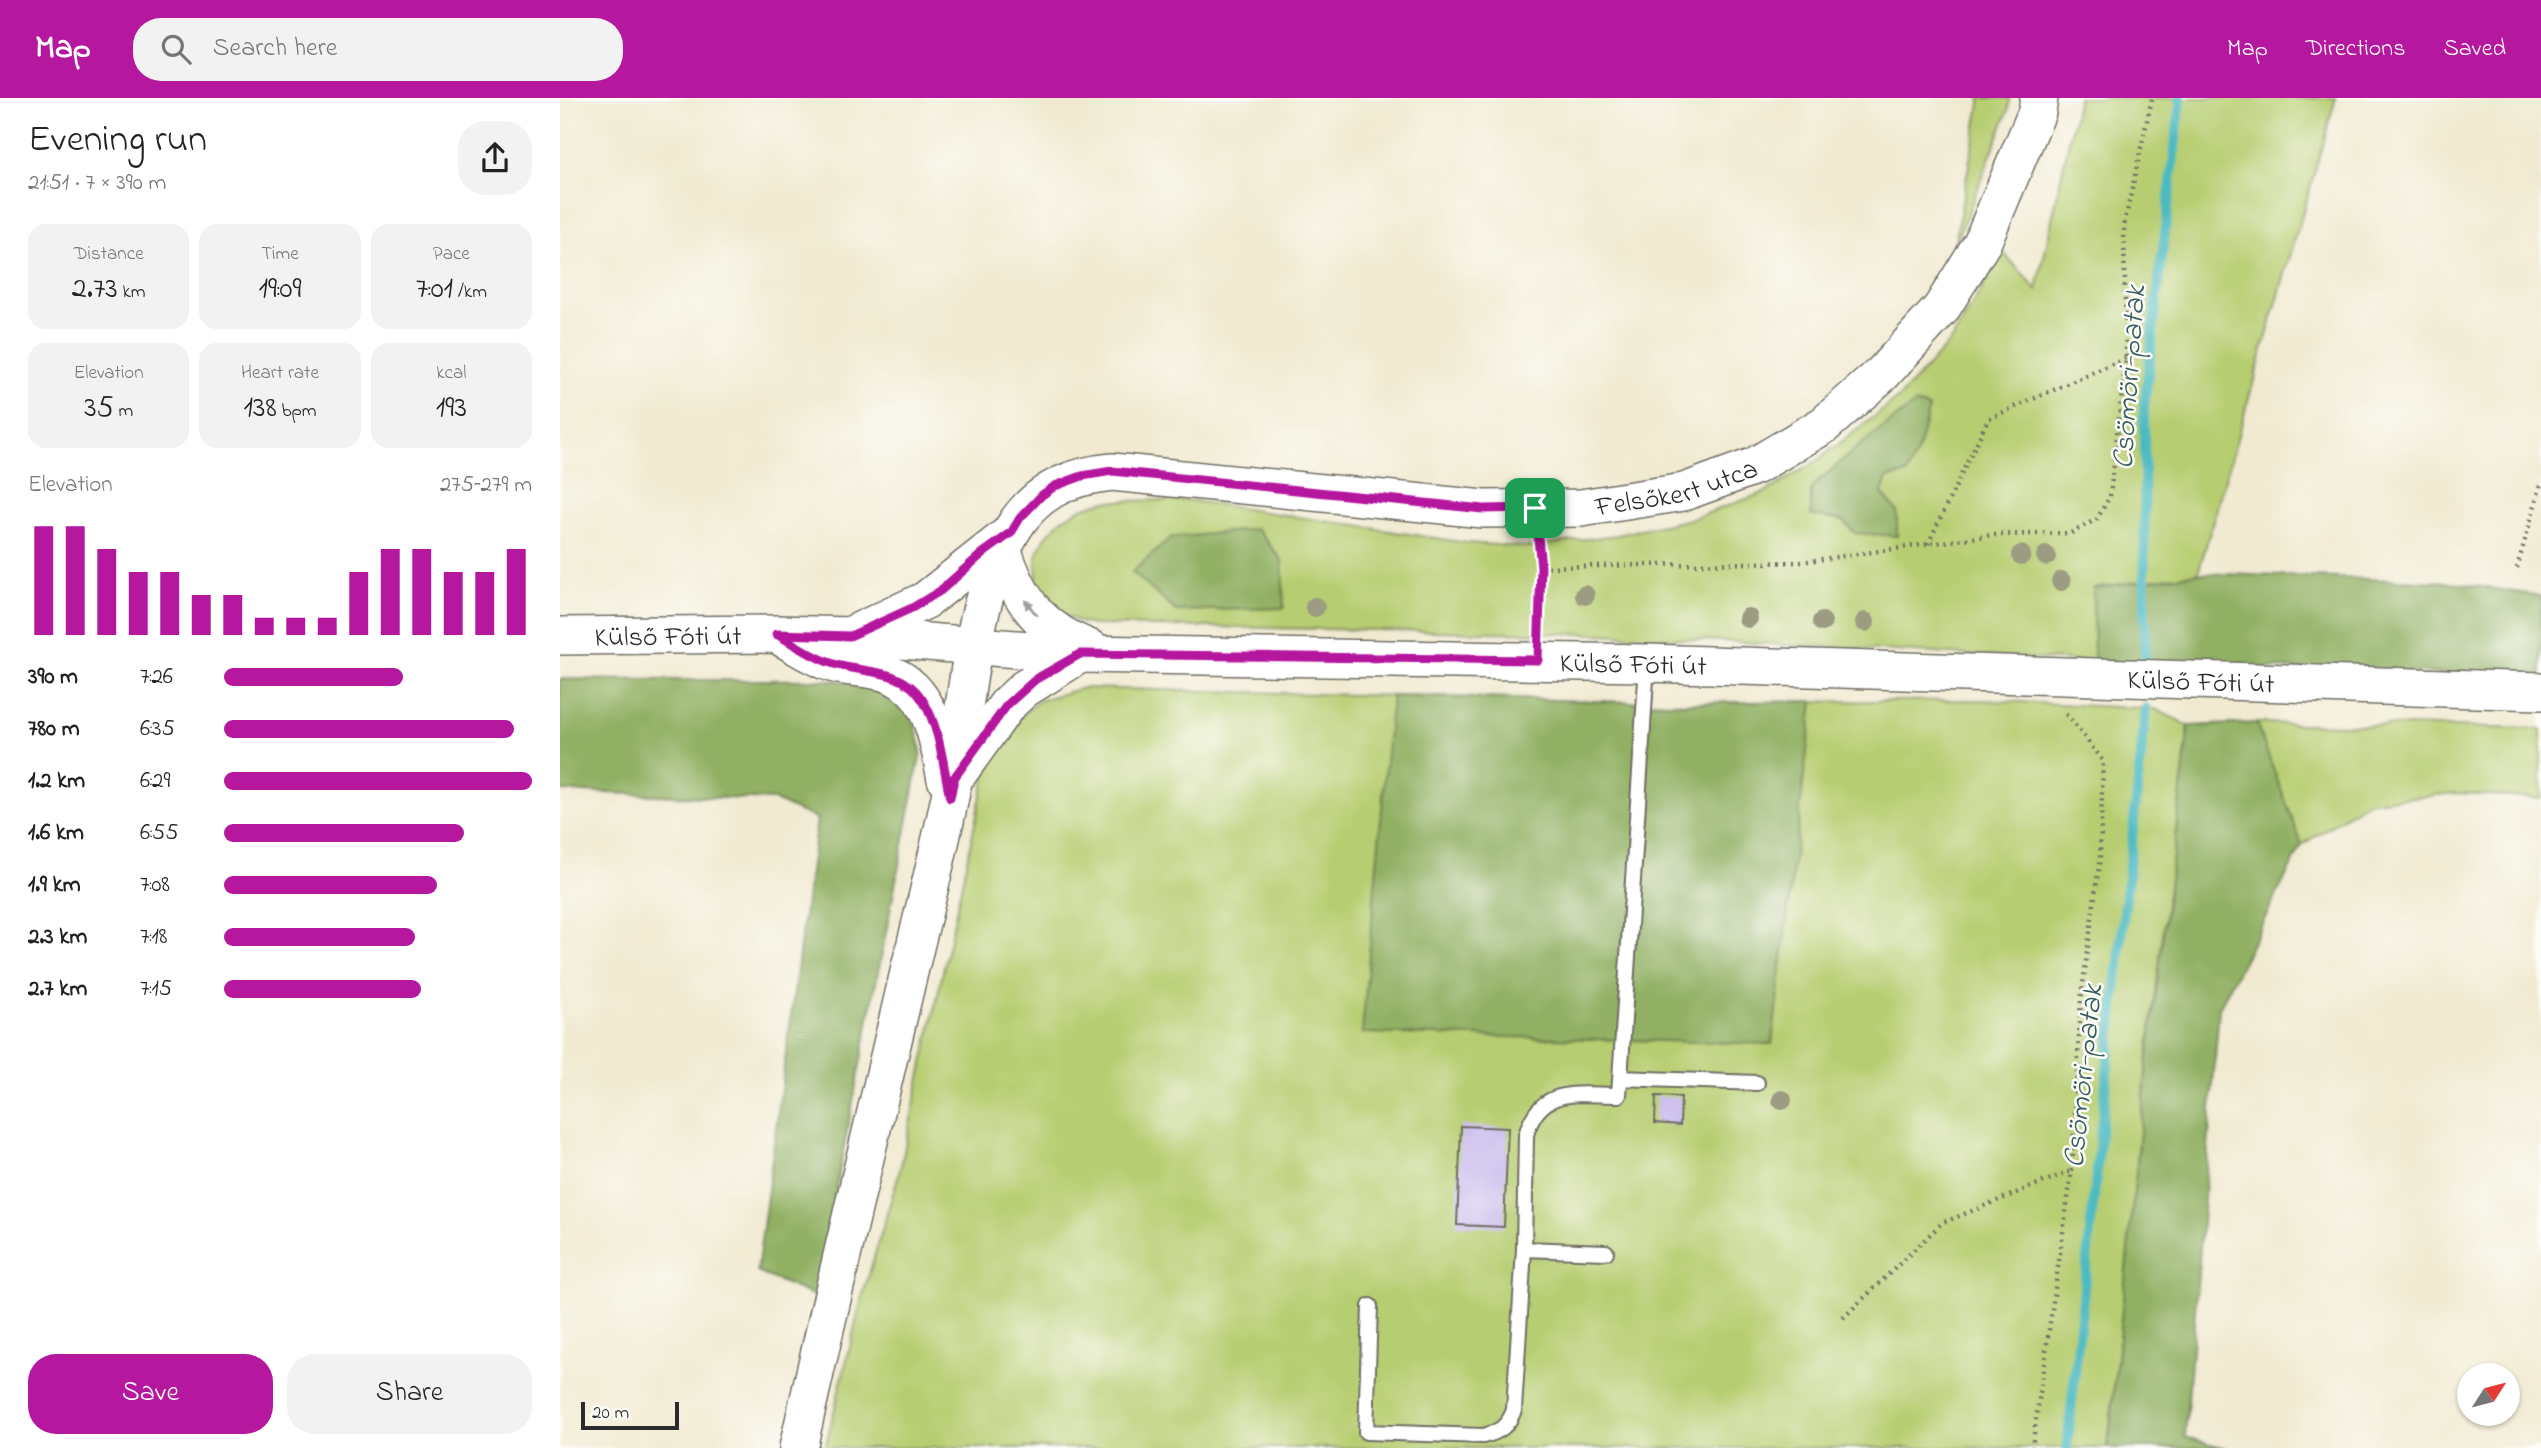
<!DOCTYPE html>
<meta charset="utf-8">
<style>
:root{--surface:#fff;--page:#f2f2f2;--text:#222;--muted:#767676;--accent:#b5179e}
body{margin:0;font-family:"Indie Flower",sans-serif;background:var(--page);color:var(--text);height:100vh;display:flex;flex-direction:column;font-size:26px;white-space:nowrap}
*{box-sizing:border-box;margin:0}
p{font-size:23px;color:var(--muted)}
.icon{flex:none;width:38px;height:38px;fill:none;stroke:currentColor;stroke-width:2;stroke-linecap:round;stroke-linejoin:round}
.map{position:relative;flex:1;overflow:hidden}
.side{display:flex;flex-direction:column;background:var(--surface);width:560px}
.side>*{flex:none}
.needle{width:46px;rotate:54deg}
.controls{position:absolute;left:1897px;top:1265px;display:grid;gap:14px}
.controls a{display:grid;place-items:center;width:63px;height:63px;border-radius:50%;background:var(--surface);box-shadow:0 2px 5px #0004;font-size:35px}
.scale{position:absolute;left:21px;bottom:18px;width:98px;box-sizing:border-box;padding-left:7px;border:4px solid #2b2b2b;border-top:0;font-size:19px;line-height:24px;white-space:nowrap;color:#2b2b2b;-webkit-text-stroke:5px #fdfcf7;paint-order:stroke}
.pin{position:absolute;display:grid;place-items:center;width:60px;height:60px;color:#fff;margin:-30px;border-radius:14px;box-shadow:0 4px 10px #0006}
.round{display:grid;place-items:center;flex:none;width:74px;height:74px;border-radius:28px;background:var(--page)}
.summary{display:flex;align-items:center;justify-content:space-between;height:119px;padding:0 28px}
h1{font-size:38px;font-weight:600;line-height:52px}
.figures{display:grid;grid-template-columns:repeat(3,1fr);gap:10px;height:119px;padding:7px 28px}
.figures div{display:grid;align-content:center;border-radius:18px;background:var(--page);text-align:center}
.figures b{font-size:30px;font-weight:600}
.figures small{font-size:19px;font-weight:400}
.figures p{font-size:19px}
.chart{height:196px;padding:14px 28px}
.chart p{display:flex;justify-content:space-between}
.chart svg{width:100%;height:126px;margin-top:7px;stroke:var(--accent);stroke-width:6}
.action{display:flex;gap:14px;margin-top:auto;padding:14px 28px}
.action a{flex:1;height:80px;border-radius:28px;background:var(--accent);color:#fff;font-size:28px;font-weight:600;line-height:80px;text-align:center}
.action a+a{background:var(--page);color:var(--text)}
ul{padding:0 28px;list-style:none;font-size:23px}
li{display:grid;grid-template-columns:112px 84px 1fr;align-items:center;height:52px}
li i{height:18px;border-radius:9px;background:var(--accent)}
header{display:flex;align-items:center;gap:42px;box-sizing:border-box;height:98px;padding:0 35px;background:var(--accent);color:#fff}
header strong{font-size:33px}
nav{display:flex;gap:38px;margin-inline-start:auto;font-size:24px}
.search{width:490px;height:63px;background:var(--page);display:flex;align-items:center;gap:18px;box-sizing:border-box;padding:0 24px;border-radius:28px;color:var(--muted);font-size:26px}
main{display:flex;flex:1;min-height:0}
.map>svg:first-child{display:block}
.green{fill:#b7cd71;stroke:#717c4e;stroke-width:2}
.forest{fill:#91b063;stroke:#5e6e47;stroke-width:2}
.lines{fill:none;stroke-linecap:round;stroke-linejoin:round}
.stream{stroke:#4bbac1;stroke-width:10}
.building{fill:#c9baed}
.lane-casing{stroke:#706e65;stroke-width:18}
.secondary-casing{stroke:#706e65;stroke-width:40}
.path{stroke:#706e65;stroke-width:4.5;stroke-dasharray:2 5;stroke-linecap:butt}
.lane{stroke:#fff;stroke-width:14}
.secondary{stroke:#fff;stroke-width:37}
.tree{fill:#9b9c81}
.oneway{fill:#a0a0a0}
.route-casing{stroke:#fff;stroke-width:14}
.route{stroke:#b5179e;stroke-width:9}
.labels{text-anchor:middle;stroke-width:5;stroke-linejoin:round;paint-order:stroke}
.street-label{font-size:28px;fill:#2b2b2b;stroke:#fdfcf7}
.water-label{font-size:30px;font-style:italic;fill:#365d60;stroke:#fdfcf7}
</style>
<header>
<strong>Map</strong>
<div class="search"><svg class="icon" aria-label="search" viewBox="0 0 24 24"><circle cx="10" cy="10" r="6"/><path d="M15 15l6 6"/></svg>Search here</div>
<nav><a>Map</a><a>Directions</a><a>Saved</a></nav>
</header>
<main>
<section class="side">
<div class="summary"><div><h1>Evening run</h1><p>21:51 · 7 × 390 m</p></div><a class="round"><svg class="icon" aria-label="share" viewBox="0 0 24 24"><path d="M12 15V3M7 8l5-5 5 5M5 13v7h14v-7"/></svg></a></div>
<div class="figures">
<div><p>Distance</p><b>2.73<small> km</small></b></div>
<div><p>Time</p><b>19:09</b></div>
<div><p>Pace</p><b>7:01<small> /km</small></b></div>
</div>
<div class="figures">
<div><p>Elevation</p><b>35<small> m</small></b></div>
<div><p>Heart rate</p><b>138<small> bpm</small></b></div>
<div><p>kcal</p><b>193</b></div>
</div>
<div class="chart"><p><span>Elevation</span>275–279 m</p>
<svg viewBox="0 0 160 44" preserveAspectRatio="none"><path d="M5 44V6M15 44V6M25 44V14M35 44V22M45 44V22M55 44V30M65 44V30M75 44V38M85 44V38M95 44V38M105 44V22M115 44V14M125 44V14M135 44V22M145 44V22M155 44V14"/></svg>
</div>
<ul>
<li><b>390 m</b>7:26<i style="width:58%"></i></li>
<li><b>780 m</b>6:35<i style="width:94%"></i></li>
<li><b>1.2 km</b>6:29<i style="width:100%"></i></li>
<li><b>1.6 km</b>6:55<i style="width:78%"></i></li>
<li><b>1.9 km</b>7:08<i style="width:69%"></i></li>
<li><b>2.3 km</b>7:18<i style="width:62%"></i></li>
<li><b>2.7 km</b>7:15<i style="width:64%"></i></li>
</ul>
<div class="action"><a>Save</a><a>Share</a></div>
</section>
<div class="map">
<svg width="1981" height="1350" viewBox="0 0 1981 1350">
<rect width="100%" height="100%" fill="#fdfcf7"/>
<filter id="ink" filterUnits="userSpaceOnUse"><feTurbulence type="fractalNoise" baseFrequency=".0143" numOctaves="2"/><feDisplacementMap in="SourceGraphic" scale="14" xChannelSelector="R" yChannelSelector="G"/><feConvolveMatrix kernelMatrix="1 2 1 2 8 2 1 2 1" color-interpolation-filters="sRGB"/></filter>
<filter id="wash" filterUnits="userSpaceOnUse"><feTurbulence type="fractalNoise" baseFrequency=".00686" numOctaves="4" result="noise"/><feDisplacementMap in="SourceGraphic" scale="28" xChannelSelector="R" yChannelSelector="G"/><feGaussianBlur stdDeviation="1.57" result="paint"/><feColorMatrix in="noise" values="0 0 0 0 0 0 0 0 0 0 0 0 0 0 0 0 0 1.4 0 .05"/><feComposite in="paint" operator="in"/></filter>
<g filter="url(#wash)">
<rect width="100%" height="100%" fill="#f1ead1"/>
<path class="green" d="M1421 0H1450L1448 13 1394 150Z
M1518 0H1776L1638 475 1533 490 1534 564 1036 536 535 527 522 525 498 515 482 497 477 485 476 459 485 440 501 422 521 410 544 403 627 402 907 445 966 449 1057 437 1131 421 1206 394 1255 364 1340 299 1393 240 1443 154 1477 192Z
M523 590 1110 605 1420 602 1595 611 1629 628 1587 966 1548 1350H265L302 1200 340 1072 428 665 449 628 480 602Z
M1696 625 1981 631V700L1898 695 1809 703 1742 747Z"/>
<path class="forest" d="M1355 306 1369 310 1358 353 1347 376 1327 380 1322 395 1337 413V438L1295 435 1283 422 1251 417V390L1300 347Z
M697 431 722 462 724 510 616 513 572 474 611 440Z
M1638 475 1891 484 1981 498V579L1534 564 1533 490Z
M0 581C62 582 125 582 187 582 228 583 294 576 329 596 349 607 359 632 361 654L255 1198 197 1174 257 721 214 702 0 693Z
M832 598 1110 605 1253 603 1212 946 802 935Z
M1696 625 1742 747 1659 910 1625 1339 1666 1350H1548L1587 966 1629 628Z"/>
<g class="lines">
<path class="stream" d="M1585 563 1584 309 1621 0
M1507 1350 1586 610"/>
</g>
<g id="blocks">
<path class="building" d="M1096 998 1121 999 1120 1027 1095 1025Z
M901 1028 948 1030 944 1129 897 1127Z"/>
</g>
</g>
<g filter="url(#ink)">
<use href="#blocks" fill-opacity="0" stroke="#706e65" stroke-width="2"/>
<g class="lines">
<defs>
<path id="lane" d="M1060 980 1197 985
M964 1151 1046 1154
M810 1208 806 1334 923 1338C940 1334 948 1328 954 1312L964 1151 966 1037C980 987 1017 997 1059 997L1087 566"/>
<g id="secondary">
<path d="M443 453C459 503 481 532 531 551"/>
<path d="M291 537 366 502 447 438"/>
<path id="s1" d="M0 538 216 536 290 538 520 556 1087 565 1981 593"/>
<path d="M223 540C239 549 254 559 271 565 287 570 303 569 319 573 370 584 377 637 386 681"/>
<path d="M399 674 447 607 464 591 520 556"/>
<path id="s2" d="M238 1350C272 1197 309 1044 345 891 360 827 377 763 390 699 408 612 407 513 451 434 473 395 508 378 552 374L923 411 1021 410 1124 394 1195 368 1264 327 1323 275 1381 211 1422 145 1477 14 1479 0"/>
</g>
</defs>
<use href="#lane" class="lane-casing"/>
<use href="#secondary" class="secondary-casing"/>
<path class="path" d="M979 443 981 469 979 528
M1368 446 1428 321 1566 260
M981 469 1241 464 1433 437 1511 435 1537 421 1550 398 1566 260 1564 127 1592 0
M1957 470 1981 386
M1283 1220 1382 1125 1511 1073
M1472 1350 1512 1072 1521 901 1540 760 1543 663 1508 618 1502 614"/>
<use href="#lane" class="lane"/>
<use href="#secondary" class="secondary"/>
</g>
<g class="tree">
<circle cx="1461" cy="457" r="10"/>
<circle cx="1486" cy="458" r="10"/>
<circle cx="1501" cy="483" r="10"/>
<circle cx="1025" cy="497" r="10"/>
<circle cx="755" cy="509" r="10"/>
<circle cx="1188" cy="520" r="10"/>
<circle cx="1262" cy="524" r="10"/>
<circle cx="1305" cy="524" r="10"/>
<circle cx="1222" cy="1002" r="10"/>
</g>
<defs><path id="oneway-solid" d="M-6-.8H1V-3.2L6.5 0L1 3.2V.8H-6Z" transform="scale(1.75)"/></defs>
<use class="oneway" href="#oneway-solid" transform="translate(471 510) rotate(-129)"/>
</g>
<g class="lines" filter="url(#ink)">
<defs>
<path id="route" d="M552 373 923 411 975 410 981 469 978 562 520 556 476 581 447 607 394 680 390 700C383 667 380 629 362 601 341 569 305 576 274 566 253 560 235 546 216 536L290 538 352 510 380 493 422 456 451 435 460 420 482 397 495 388 522 378Z"/>
</defs>
<use href="#route" class="route-casing"/>
<use href="#route" class="route"/>
</g>
<g class="labels">
<g class="street-label">
<text dy="10" stroke="none"><textPath href="#s2" startOffset="1633">Felsőkert utca</textPath></text>
<text dy="10" stroke="none"><textPath href="#s1" startOffset="108">Külső Fóti út</textPath></text>
<text dy="10" stroke="none"><textPath href="#s1" startOffset="1074">Külső Fóti út</textPath></text>
<text dy="10" stroke="none"><textPath href="#s1" startOffset="1642">Külső Fóti út</textPath></text>
</g>
<g class="water-label">
<text transform="translate(1568 279) rotate(-86)" y="10">Csömöri-patak</text>
<text transform="translate(1522 978) rotate(-84)" y="10">Csömöri-patak</text>
</g>
</g>
</svg>
<div class="controls">
<a><svg class="needle" viewBox="-14 -14 28 28"><path d="M0-13l5 13h-10z" fill="#e53935"/><path d="M0 13l5-13h-10z" fill="#767676"/></svg></a>
</div>
<div class="scale">20 m</div>
<div class="pin" style="left:975px;top:410px;background:#1e9e55"><svg class="icon" aria-label="arrive" viewBox="0 0 24 24"><path d="M6 21V4h12l-3 4 3 4H6"/></svg></div>
</div>
</main>
